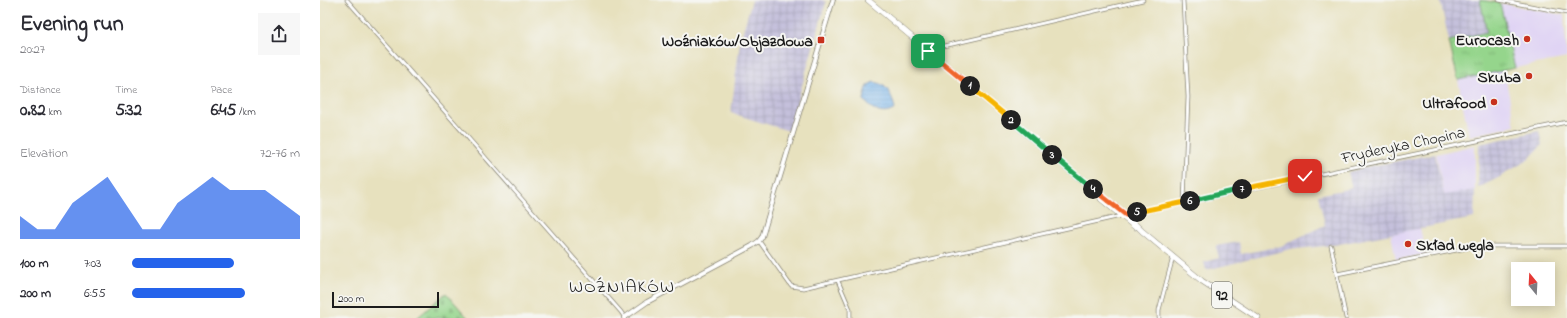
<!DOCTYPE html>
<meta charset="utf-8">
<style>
:root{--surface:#fff;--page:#f7f7f7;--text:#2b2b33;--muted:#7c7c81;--accent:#2563eb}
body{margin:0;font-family:"Indie Flower",sans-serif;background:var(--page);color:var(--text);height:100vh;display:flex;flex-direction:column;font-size:15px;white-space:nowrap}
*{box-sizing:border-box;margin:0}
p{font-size:13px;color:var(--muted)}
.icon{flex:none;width:22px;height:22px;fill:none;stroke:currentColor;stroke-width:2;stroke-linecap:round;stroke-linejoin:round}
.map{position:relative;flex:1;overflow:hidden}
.drawer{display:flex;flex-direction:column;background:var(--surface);width:320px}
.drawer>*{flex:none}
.needle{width:26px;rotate:342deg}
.buttons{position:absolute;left:1191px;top:262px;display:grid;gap:8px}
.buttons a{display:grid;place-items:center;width:44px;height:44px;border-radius:0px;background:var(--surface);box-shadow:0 2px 10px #0003;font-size:20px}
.scale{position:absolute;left:12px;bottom:10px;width:107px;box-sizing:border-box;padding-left:4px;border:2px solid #1c1c1c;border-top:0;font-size:11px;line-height:14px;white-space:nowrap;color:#1c1c1c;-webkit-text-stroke:3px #f6f6f2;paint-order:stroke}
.pin{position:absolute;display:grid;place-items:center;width:34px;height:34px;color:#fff;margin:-17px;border-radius:8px;box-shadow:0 2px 6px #0006}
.km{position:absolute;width:20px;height:20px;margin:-10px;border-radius:50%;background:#222;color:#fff;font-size:11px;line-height:20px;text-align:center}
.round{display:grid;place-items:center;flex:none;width:42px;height:42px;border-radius:0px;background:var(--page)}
.headline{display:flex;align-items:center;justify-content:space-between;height:68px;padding:0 20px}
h1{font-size:22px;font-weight:700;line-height:30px}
.figures{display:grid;grid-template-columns:repeat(3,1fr);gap:6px;height:68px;padding:4px 20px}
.figures div{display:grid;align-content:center}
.figures b{font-size:17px;font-weight:700}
.figures small{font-size:11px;font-weight:400}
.figures p{font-size:11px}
.chart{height:112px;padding:8px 20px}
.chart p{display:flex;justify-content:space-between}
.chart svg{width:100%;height:72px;margin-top:4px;fill:var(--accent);opacity:.7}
ul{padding:0 20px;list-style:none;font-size:13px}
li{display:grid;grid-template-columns:64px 48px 1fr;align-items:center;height:30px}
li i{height:10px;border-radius:5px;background:var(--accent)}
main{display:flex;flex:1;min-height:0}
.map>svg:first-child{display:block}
.built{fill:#e0d4f4}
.industrial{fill:url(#industrial-grid)}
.grass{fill:url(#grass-tufts);stroke:#587854}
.cemetery{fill:url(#cemetery-stones);stroke:#587854}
.water{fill:url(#water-rules);stroke:#4b6884}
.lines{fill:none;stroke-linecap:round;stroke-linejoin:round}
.minor-casing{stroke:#827e6d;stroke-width:4.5}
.tertiary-casing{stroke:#827e6d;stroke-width:5.5}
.primary-casing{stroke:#827e6d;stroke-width:6}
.minor{stroke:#fff;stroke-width:3}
.tertiary{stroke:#fff;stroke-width:4}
.primary{stroke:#fff;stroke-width:5}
.split-1-casing{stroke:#fff;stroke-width:8}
.split-2-casing{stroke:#fff;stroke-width:8}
.split-3-casing{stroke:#fff;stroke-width:8}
.split-4-casing{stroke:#fff;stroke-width:8}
.split-5-casing{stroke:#fff;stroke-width:8}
.split-6-casing{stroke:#fff;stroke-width:8}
.split-7-casing{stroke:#fff;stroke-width:8}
.split-8-casing{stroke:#fff;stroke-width:8}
.split-1{stroke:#f0652b;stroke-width:5}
.split-2{stroke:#f5b400;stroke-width:5}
.split-3{stroke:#22a559;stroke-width:5}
.split-4{stroke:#22a559;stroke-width:5}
.split-5{stroke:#f0652b;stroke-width:5}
.split-6{stroke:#f5b400;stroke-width:5}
.split-7{stroke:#22a559;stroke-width:5}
.split-8{stroke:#f5b400;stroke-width:5}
.poi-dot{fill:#c8321e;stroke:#f6f6f2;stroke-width:1.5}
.labels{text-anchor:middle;stroke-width:4;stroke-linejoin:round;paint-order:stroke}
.shield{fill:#f6f6f2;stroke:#5d5d5c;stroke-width:1}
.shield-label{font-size:15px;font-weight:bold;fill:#1c1c1c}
.poi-label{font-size:16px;font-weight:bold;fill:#1c1c1c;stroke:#f6f6f2;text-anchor:end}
.street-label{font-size:16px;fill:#1c1c1c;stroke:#f6f6f2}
.quarter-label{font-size:18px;letter-spacing:1px;fill:#1c1c1c;stroke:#f6f6f2}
</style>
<main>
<section class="drawer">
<div class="headline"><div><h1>Evening run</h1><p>20:27</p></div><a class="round"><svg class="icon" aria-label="share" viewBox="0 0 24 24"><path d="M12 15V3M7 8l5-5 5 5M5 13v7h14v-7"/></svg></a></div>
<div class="figures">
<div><p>Distance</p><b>0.82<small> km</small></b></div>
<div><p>Time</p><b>5:32</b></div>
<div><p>Pace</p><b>6:45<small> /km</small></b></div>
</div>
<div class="chart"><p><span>Elevation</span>72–76 m</p>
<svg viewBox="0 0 160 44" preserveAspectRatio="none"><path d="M0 44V30L10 38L20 38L30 22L40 14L50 6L60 22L70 38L80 38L90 22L100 14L110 6L120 14L130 14L140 14L150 22L160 30V44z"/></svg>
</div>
<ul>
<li><b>100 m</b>7:03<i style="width:61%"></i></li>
<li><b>200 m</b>6:55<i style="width:67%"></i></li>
</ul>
</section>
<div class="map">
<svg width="1247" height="318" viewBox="0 0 1247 318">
<defs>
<pattern id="industrial-grid" width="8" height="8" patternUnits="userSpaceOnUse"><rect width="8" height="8" fill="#c4c0db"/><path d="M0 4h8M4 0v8" fill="none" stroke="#a8a4bb"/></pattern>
<pattern id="grass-tufts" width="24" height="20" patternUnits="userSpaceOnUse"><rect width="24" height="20" fill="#95d58c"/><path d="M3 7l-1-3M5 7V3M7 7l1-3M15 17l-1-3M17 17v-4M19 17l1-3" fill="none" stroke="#80b678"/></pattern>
<pattern id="cemetery-stones" width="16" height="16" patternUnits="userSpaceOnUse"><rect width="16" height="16" fill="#95d58c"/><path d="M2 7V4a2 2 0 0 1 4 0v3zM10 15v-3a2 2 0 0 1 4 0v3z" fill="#80b678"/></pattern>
<pattern id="water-rules" width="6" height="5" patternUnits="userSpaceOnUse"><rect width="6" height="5" fill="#7ab5eb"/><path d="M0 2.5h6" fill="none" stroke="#699bc9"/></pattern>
</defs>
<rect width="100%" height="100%" fill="#f6f6f2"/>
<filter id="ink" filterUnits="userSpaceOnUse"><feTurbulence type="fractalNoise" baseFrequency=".025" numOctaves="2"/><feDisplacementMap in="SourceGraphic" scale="8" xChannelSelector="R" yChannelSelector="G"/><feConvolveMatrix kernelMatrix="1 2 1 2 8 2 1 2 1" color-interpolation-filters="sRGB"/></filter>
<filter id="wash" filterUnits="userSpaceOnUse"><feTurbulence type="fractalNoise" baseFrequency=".012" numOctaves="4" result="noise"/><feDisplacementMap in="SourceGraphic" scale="16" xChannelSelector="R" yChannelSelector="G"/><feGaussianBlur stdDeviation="0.9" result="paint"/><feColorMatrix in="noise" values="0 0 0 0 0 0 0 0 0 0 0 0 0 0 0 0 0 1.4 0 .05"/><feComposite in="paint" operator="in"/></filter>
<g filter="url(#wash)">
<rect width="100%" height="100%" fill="#e7e1be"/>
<path class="built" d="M1180 3 1244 15 1247 58 1195 68Z
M1184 70 1195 126 1149 136 1138 80Z
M1155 145V190L1124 196 1116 154Z
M1100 228 1106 254 1076 260 1071 234Z"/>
<path class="industrial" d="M432 0H502L506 2 469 131 411 113 420 41Z
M1120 0H1160L1167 32 1129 41Z
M1219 131 1222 145 1209 159 1180 177 1158 188 1159 144Z
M1115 154 1124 195 1155 190 1154 218 1014 245 976 249 975 248 886 270 884 262 899 258 896 246 919 242 921 254 961 246 1005 225 998 195 1032 188 1028 172 1051 166Z"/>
<path class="grass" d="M1160 0 1180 3 1195 68 1138 80 1129 41 1167 32Z"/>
<path class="cemetery" d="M126 293 148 318H97Z"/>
<path class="water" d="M554 82C568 84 572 96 575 109 563 117 553 111 544 100L545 94 548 85Z"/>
</g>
<g filter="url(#ink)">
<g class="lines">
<defs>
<path id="minor" d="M27 0 301 312 305 318
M863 0 868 97 864 202
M1179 0 1247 13
M608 51 615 48 823 0
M807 215 1247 122
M439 241 471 286 483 288 801 216
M1011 246 1026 318
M1017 274 1157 246H1247
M518 281 530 309V318
M839 318V310L853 257"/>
<path id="tertiary" d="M304 318 327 302 432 246 439 241 442 237 513 0"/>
<path id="primary" d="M548 0 773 190 806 215 823 232
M781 199 815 227
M822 231 882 281 938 318"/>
</defs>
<use href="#minor" class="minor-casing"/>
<use href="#tertiary" class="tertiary-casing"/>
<use href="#primary" class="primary-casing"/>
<use href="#minor" class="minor"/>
<use href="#tertiary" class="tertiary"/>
<use href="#primary" class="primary"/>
</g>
</g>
<g class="lines" filter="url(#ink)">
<defs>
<path id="split-1" d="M608 51 650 86"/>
<path id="split-2" d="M650 86 691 120"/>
<path id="split-3" d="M691 120 732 155"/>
<path id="split-4" d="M732 155 773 189"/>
<path id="split-5" d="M773 189 806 215 817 212"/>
<path id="split-6" d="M817 212 870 201"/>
<path id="split-7" d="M870 201 922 189"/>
<path id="split-8" d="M922 189 985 176"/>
</defs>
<use href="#split-1" class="split-1-casing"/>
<use href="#split-2" class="split-2-casing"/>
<use href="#split-3" class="split-3-casing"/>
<use href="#split-4" class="split-4-casing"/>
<use href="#split-5" class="split-5-casing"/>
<use href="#split-6" class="split-6-casing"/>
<use href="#split-7" class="split-7-casing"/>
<use href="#split-8" class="split-8-casing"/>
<use href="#split-1" class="split-1"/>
<use href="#split-2" class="split-2"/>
<use href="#split-3" class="split-3"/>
<use href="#split-4" class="split-4"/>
<use href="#split-5" class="split-5"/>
<use href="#split-6" class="split-6"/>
<use href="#split-7" class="split-7"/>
<use href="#split-8" class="split-8"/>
</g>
<g class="poi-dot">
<circle cx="1207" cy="39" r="4"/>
<rect x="497" y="36" width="8" height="8" rx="2"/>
<circle cx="1209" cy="76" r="4"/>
<circle cx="1174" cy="102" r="4"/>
<circle cx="1088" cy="244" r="4"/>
</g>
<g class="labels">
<rect class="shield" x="892" y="282" width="20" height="26" rx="3"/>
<g class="shield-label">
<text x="902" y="300">92</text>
</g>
<g class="poi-label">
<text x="1199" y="45">Eurocash</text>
<text x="493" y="46">Woźniaków/Objazdowa</text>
<text x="1201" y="82">Skuba</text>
<text x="1166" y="108">Ultrafood</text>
<text x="1096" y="250" text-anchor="start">Skład węgla</text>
</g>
<g class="street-label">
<text transform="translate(1083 144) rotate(-12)" y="6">Fryderyka Chopina</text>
</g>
<g class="quarter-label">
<text x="302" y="292">WOŹNIAKÓW</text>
</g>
</g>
</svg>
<div class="buttons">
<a><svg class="needle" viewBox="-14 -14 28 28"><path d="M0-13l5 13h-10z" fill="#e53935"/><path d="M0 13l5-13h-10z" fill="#7c7c81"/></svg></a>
</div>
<div class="scale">200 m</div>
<div class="pin" style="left:608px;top:51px;background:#1e9e55"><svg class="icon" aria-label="arrive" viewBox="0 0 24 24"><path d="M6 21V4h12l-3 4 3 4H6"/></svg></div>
<div class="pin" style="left:985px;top:176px;background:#d93025"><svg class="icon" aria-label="check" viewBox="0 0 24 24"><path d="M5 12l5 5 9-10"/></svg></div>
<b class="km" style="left:650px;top:86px">1</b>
<b class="km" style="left:691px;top:120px">2</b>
<b class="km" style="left:732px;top:155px">3</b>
<b class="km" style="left:773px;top:189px">4</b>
<b class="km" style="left:817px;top:212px">5</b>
<b class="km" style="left:870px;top:201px">6</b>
<b class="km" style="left:922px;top:189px">7</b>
</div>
</main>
